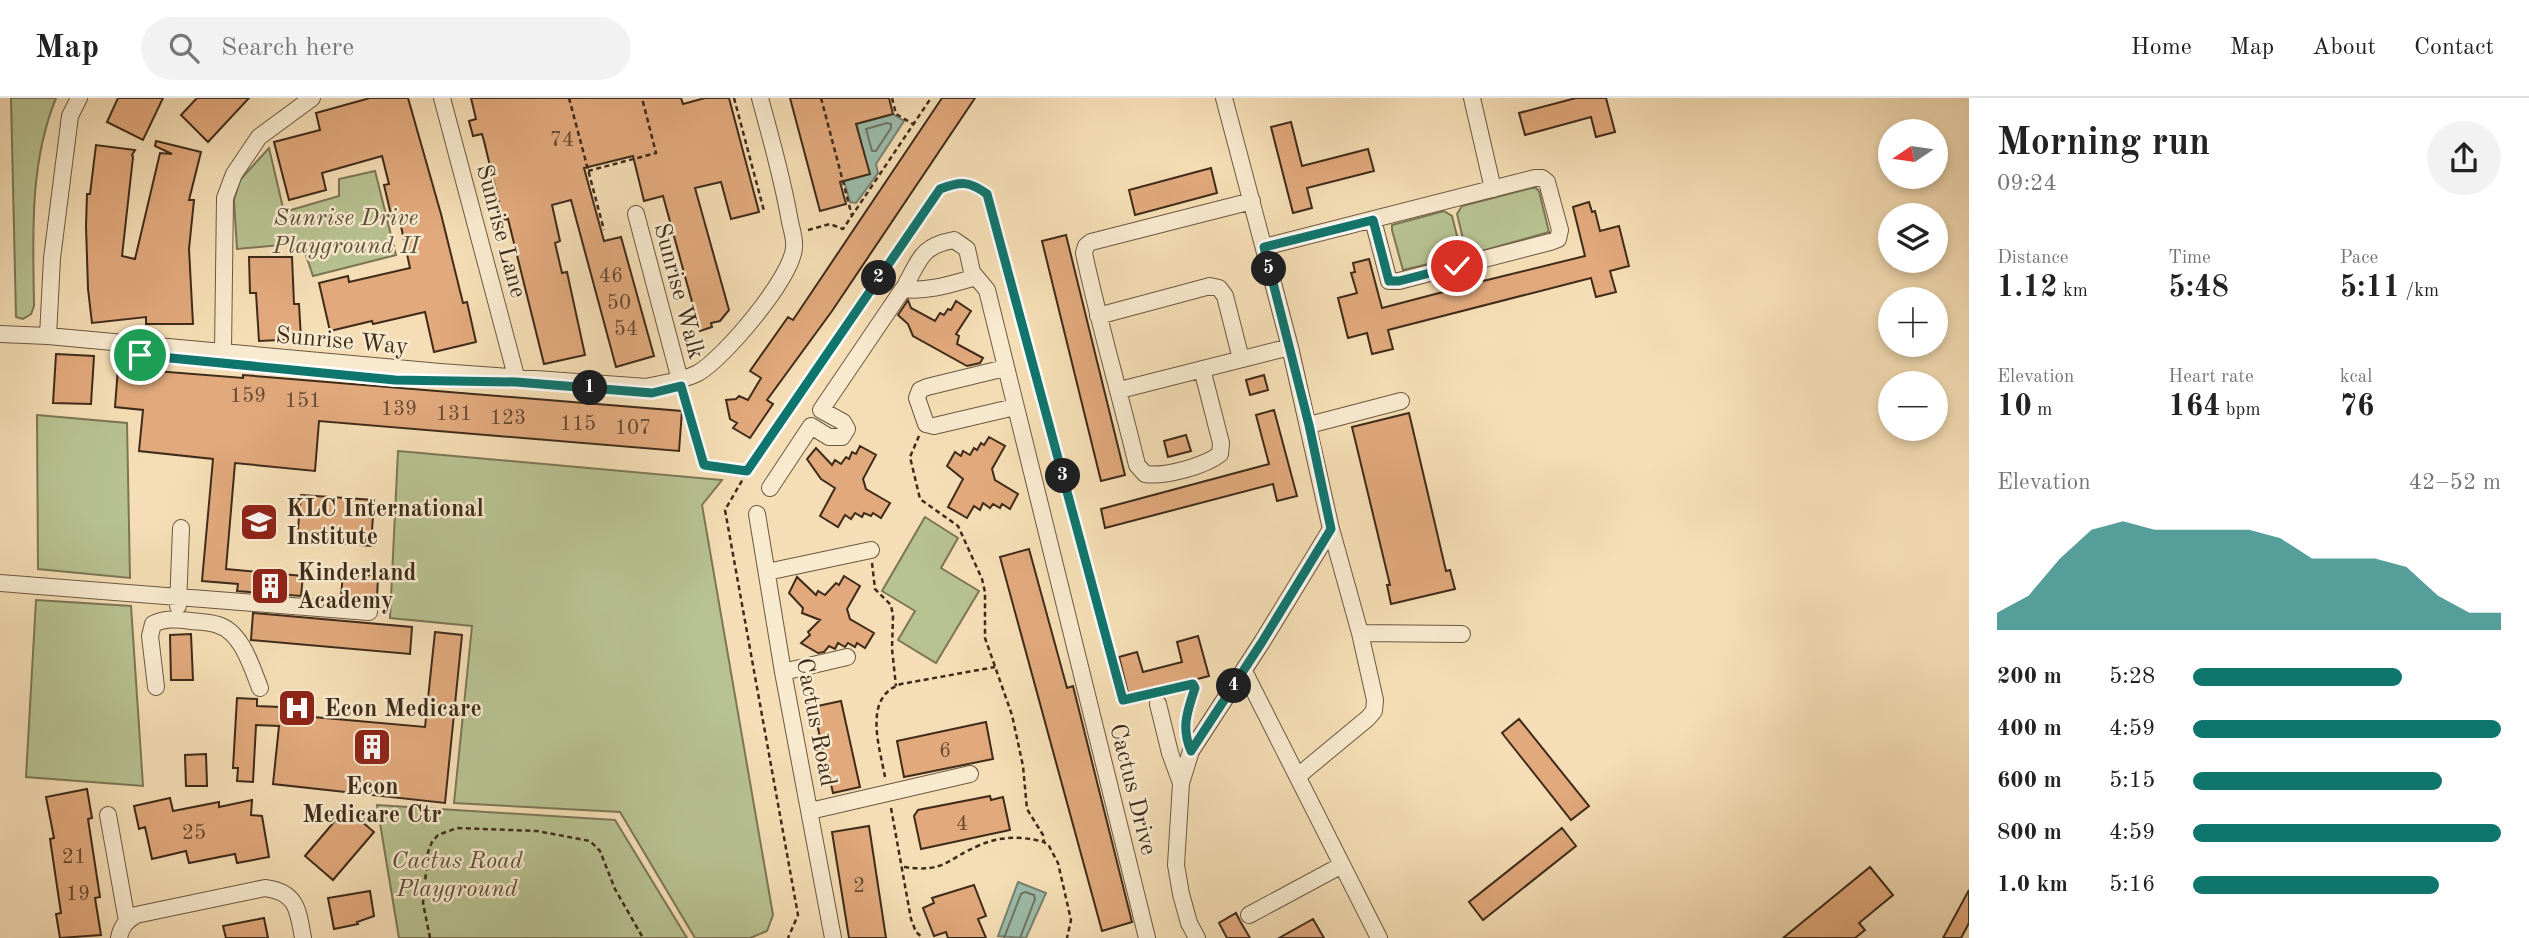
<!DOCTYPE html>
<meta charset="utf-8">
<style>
:root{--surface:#fff;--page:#f2f2f2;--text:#222;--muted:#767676;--line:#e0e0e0;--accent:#0f766e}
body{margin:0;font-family:"Old Standard TT",serif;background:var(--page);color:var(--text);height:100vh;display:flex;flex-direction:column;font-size:26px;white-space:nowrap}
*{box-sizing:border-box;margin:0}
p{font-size:23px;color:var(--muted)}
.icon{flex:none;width:38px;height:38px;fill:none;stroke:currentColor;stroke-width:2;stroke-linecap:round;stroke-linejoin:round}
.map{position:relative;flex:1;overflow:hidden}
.details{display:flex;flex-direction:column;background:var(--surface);width:560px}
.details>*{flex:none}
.needle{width:46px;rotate:257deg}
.controls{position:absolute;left:1878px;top:21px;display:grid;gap:14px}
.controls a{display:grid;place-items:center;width:70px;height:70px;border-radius:50%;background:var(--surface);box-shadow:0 4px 10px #0003;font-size:35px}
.pin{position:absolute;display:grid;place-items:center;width:60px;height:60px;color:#fff;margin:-30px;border:4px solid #fff;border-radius:50%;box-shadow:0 2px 7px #0007}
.km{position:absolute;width:35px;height:35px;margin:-18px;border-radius:50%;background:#222;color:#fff;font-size:19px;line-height:35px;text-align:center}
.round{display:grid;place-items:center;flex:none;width:74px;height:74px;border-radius:37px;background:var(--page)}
.summary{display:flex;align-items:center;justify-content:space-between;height:119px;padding:0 28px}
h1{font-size:38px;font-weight:700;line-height:52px}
.stats{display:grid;grid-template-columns:repeat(3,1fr);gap:10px;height:119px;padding:7px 28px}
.stats div{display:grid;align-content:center}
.stats b{font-size:30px;font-weight:700}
.stats small{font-size:19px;font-weight:400}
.stats p{font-size:19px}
.chart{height:196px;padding:14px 28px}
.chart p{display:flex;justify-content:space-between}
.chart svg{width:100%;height:126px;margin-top:7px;fill:var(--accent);opacity:.7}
ul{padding:0 28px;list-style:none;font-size:23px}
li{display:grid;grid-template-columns:112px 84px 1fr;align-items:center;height:52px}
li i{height:18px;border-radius:9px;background:var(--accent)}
header{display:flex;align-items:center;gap:42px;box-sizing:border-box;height:98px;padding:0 35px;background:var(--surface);border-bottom:2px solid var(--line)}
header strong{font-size:33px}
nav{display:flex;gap:38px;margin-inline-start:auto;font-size:24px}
.search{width:490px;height:63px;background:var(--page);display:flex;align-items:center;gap:18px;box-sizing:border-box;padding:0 24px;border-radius:38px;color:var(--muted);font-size:26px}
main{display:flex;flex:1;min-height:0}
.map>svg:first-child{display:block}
.green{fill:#b8c291;stroke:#7c7656;stroke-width:2}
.water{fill:#9cbcab;stroke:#778271;stroke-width:2}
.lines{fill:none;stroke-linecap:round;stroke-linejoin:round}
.shore{stroke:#6e7462;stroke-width:2}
.building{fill:#e1a97c;stroke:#3f2b1a;stroke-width:2}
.minor-casing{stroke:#6c5841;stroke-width:18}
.path{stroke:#3f2b1a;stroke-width:2.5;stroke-dasharray:5 3.5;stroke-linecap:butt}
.minor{stroke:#f8eacf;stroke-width:16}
.route-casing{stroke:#fff;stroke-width:14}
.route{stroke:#0f766e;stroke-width:9}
.labels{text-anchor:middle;stroke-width:5;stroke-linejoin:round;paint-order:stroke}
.number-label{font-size:21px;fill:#684a32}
.park-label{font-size:24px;font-style:italic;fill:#5d5138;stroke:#f8eacf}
.street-label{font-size:24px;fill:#3f2b1a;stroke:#f8eacf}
.poi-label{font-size:24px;font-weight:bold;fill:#3f2b1a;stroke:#f8eacf;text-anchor:start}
</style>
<header>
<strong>Map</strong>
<div class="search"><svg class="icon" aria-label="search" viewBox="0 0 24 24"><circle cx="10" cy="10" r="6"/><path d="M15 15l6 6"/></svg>Search here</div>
<nav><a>Home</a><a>Map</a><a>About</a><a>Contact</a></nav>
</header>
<main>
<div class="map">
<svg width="1969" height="840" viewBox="0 0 1969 840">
<rect width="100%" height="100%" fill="#f5deb5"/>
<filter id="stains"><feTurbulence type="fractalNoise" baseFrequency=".00286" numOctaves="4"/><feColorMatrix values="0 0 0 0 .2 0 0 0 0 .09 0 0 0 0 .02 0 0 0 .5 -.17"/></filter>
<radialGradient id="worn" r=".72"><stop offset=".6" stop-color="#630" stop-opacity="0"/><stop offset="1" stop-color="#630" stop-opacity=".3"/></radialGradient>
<path class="green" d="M11 0H56C29 66 33 138 34 208L31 216 23 221 16 219Z
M269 50 284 114 339 98V81L375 73 396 157 313 178 302 145 237 151 234 102 240 82Z
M1532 90H1536L1539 93 1549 134 1467 157 1457 116 1462 108Z
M1444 113 1452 118 1462 158 1403 172 1392 132V127Z
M37 317 127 325 130 480 38 471Z
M398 353 722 382 702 407 773 817 767 833 750 840H695L620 714 454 705 472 528 390 520Z
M925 419 958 440 941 470 979 493 936 565 898 542 915 513 882 493Z
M36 502 131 508 143 688 26 679Z
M377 707 615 722 687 840H399Z"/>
<path class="water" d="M850 0 867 23 893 16 904 23 876 66 878 75 856 105 850 104 844 83 869 76Z
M1018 784 1046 795 1026 840 998 838Z"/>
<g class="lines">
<path class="shore" d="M887 25 891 26V30L876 53H872L866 31Z
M1004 840 1021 796 1025 794 1034 797 1035 801 1020 840"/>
</g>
<path class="building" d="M118 0H163L143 42 107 24Z
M197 0H249L208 44 181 17Z
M370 0H408L441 116 463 205 467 204 476 244 434 254 425 214 373 226 372 223 330 233 319 185 348 178 349 184 410 170 399 119 392 121 384 87 389 86 382 58 322 75 326 92 289 102 274 44 320 32 316 15Z
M471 0H681L683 6 705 0H729L759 114 731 121 721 84 695 90 729 212 720 223 711 225 712 229 700 233 663 98 644 103 633 58 584 70 604 143 621 139 654 258 616 269 571 102 552 107 560 143 555 145 562 175 567 174 585 257 544 266 508 121 503 122 484 43 482 36 473 38 469 23 476 21Z
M790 0H889L893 16 856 26 870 76 840 84 846 106 820 113Z
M942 0H975L832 213 767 302 773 306 750 340 733 330 737 325 730 321 726 302 736 301 739 298 748 302 761 280 750 273 788 219 793 222Z
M1576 0H1606L1615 34 1596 39 1591 19 1525 37 1519 15Z
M1291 24 1302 68 1368 51 1374 73 1307 90 1312 110 1293 115 1271 29Z
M156 43 201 54 189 102H194L189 151 193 226H146V219L92 225 88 191 86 128 87 96H90L96 47 135 52 132 57 133 59 122 158 135 161 160 55 172 56 155 48Z
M1211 70 1217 95 1135 117 1129 92Z
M1589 104 1592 114 1595 113 1600 133 1619 128 1629 168 1610 173 1616 194 1596 199 1591 180 1388 232 1393 251 1372 256 1367 235 1348 240 1338 200 1357 195 1351 175 1355 174 1353 165 1369 161 1382 210 1462 189 1460 183 1482 178 1483 183 1585 158 1573 109Z
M1066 137 1125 377 1101 383 1042 143Z
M249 159H292L294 206H299L301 241 259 243 256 195H250Z
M908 202 911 210 935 223 940 215 944 217 948 211 951 212 956 203 971 213 956 236 959 238 957 246 983 260 980 265 967 268 913 238 908 226 898 217Z
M56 256 94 258 91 306 53 305Z
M118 270 243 280V277L682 313 679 353 319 323 315 373 235 365 226 471 303 478 301 498 237 493 238 486 202 483 213 361 139 353 143 312 115 309Z
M1264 277 1268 292 1250 297 1246 282Z
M1274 312 1297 398 1277 403 1273 386 1105 430 1101 411 1269 366 1256 317Z
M1409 315 1446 473 1450 472 1455 491 1391 506 1387 487H1390L1352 329Z
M1186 337 1191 353 1168 359 1164 343Z
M989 339 1005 348 992 371 995 382 1018 396 1010 411 1002 406 1000 410 993 406 990 410 983 405 980 412 974 408 967 420 948 409 963 381 947 368 955 354 961 358 963 353 970 357 974 350 977 352 981 345 984 347Z
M860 348 876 357 863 381 866 391 890 405 881 420 873 415 871 418 864 415 862 419 855 415 851 421 845 417 838 429 820 418 835 390 821 381 807 361 816 350 832 367 835 362 841 366 846 359 849 361 852 354 856 356Z
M301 397 374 402 371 448 297 442Z
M1029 451 1067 590 1073 588 1132 824 1102 833 1000 459Z
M343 475 378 478 377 501 341 499Z
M844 478 860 488 847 511 850 521 874 535 865 550 857 545 855 549 848 545 845 549 838 545 835 551 829 548 824 554 818 555 801 545 810 537 808 534 820 522 802 515 803 510 789 495 797 479 816 497 818 493 825 497 836 485 839 487Z
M253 515 412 529 410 556 251 542Z
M435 534 462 537 445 705 273 686 279 628 256 627 253 684 237 683 238 670H233L237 600 257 601V608L280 609V616L425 629Z
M191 536 193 582H171L170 537Z
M1198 538 1209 578 1129 599 1119 559 1137 554 1143 574 1182 564 1177 544Z
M841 603 860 689 833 695 813 609Z
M1519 621 1589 708 1571 722 1502 635Z
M986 624 993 661 904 679 897 643Z
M206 656 207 688H186L185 657Z
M87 691 92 720 88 721 100 799 95 800 101 837 60 840 56 816 61 815 50 741 54 740 46 699Z
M990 698 991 702 1003 699 1010 732 921 751 914 718 918 712Z
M170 700 173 713 219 704V709L252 702 251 717 262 718 269 759 237 765 235 756 189 765 186 753 152 761 145 729 139 731 134 708Z
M346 710 374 734 333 782 305 758Z
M869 728 886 840H849L832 734Z
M1562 730 1576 748 1483 822 1469 804Z
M1870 769 1893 797 1859 825 1865 832 1855 840H1783Z
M974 787 986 818 978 821 986 840H948L946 834 934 838 923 810 934 805 932 800Z
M1969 792V825L1961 840H1943Z
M370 793 374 818 357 824 358 826 334 831 328 800Z
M1236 815 1240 823 1250 840H1227L1219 825Z
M264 820 268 840H226L223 828Z
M1313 821 1324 840H1279Z"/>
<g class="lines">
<defs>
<path id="minor" d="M442 0 516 278
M1224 0 1290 249 1331 431 1360 535 1375 602 1374 613 1368 620 1298 678
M1472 0 1493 91
M636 116 680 282
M1264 149 1535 80H1542L1547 84 1560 132 1558 141 1550 144 1399 183H1389L1373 122
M906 186C921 159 922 148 954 142L967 151 972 174 987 192 1147 840
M1098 218 1210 188 1219 190 1225 198 1241 261
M0 236 48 238 440 274 647 289C663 285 683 283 698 275 724 260 791 181 794 150 795 142 792 132 790 124 783 82 771 41 760 0
M48 238 52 160 70 18 79 0
M223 253 225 100 234 76 259 39 312 0
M1005 270 927 289 920 292 917 300 926 326 934 328 1015 309
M1202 271 1221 345 1220 356C1205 368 1165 379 1145 376L1137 367C1120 296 1099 226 1084 155L1086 148 1091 144 1252 103
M1120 292 1290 249
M1309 327 1401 303
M770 390 811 328 829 339H842L847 331 843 324 821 312 903 191C929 194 951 186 976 179
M757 416 783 574 833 840
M767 474 871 452
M0 485 369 514
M178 508 181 430
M1360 535 1462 536
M1244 573 1379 840
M783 574 847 559
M156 589 150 538 153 526C165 520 177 521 191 523 200 524 210 524 218 527 242 534 252 570 260 590
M1158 606 1170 655 1181 685
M810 713 970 676
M108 717 127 823
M1249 817 1342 767
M119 840C121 829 126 823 136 817L265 790C297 794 298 812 303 840
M1197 840 1189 825 1181 796 1176 767 1181 685 1191 653 1262 544 1331 431"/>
</defs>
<use href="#minor" class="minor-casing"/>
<path class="path" d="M569 0 604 132
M734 0 764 113
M821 0 852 118
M892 0 896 16 913 26
M588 73 656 55 642 0
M808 132 830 126 843 131 931 0
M683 296 704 367 747 374 725 412 798 817 788 840
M919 338 910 359 920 401 958 428 982 481 985 494V540L1012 617 1023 668 1027 711 1043 737 1044 744 1049 748 1058 765 1071 822 1067 840
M747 374 940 91C961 83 968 83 987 96L1123 602 1147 596
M872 465 875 491 891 507 893 518 892 551 896 588
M1163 592 1193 586 1195 590 1186 618 1185 632
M885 679C880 650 862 599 901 586L995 569
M891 710 911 821 916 834 923 840
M904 769C946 775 946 761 980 747 1001 738 1022 738 1044 744
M430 840 423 805 428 754 432 744 438 737 457 730 537 733 590 743 600 753 615 791 643 840"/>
<use href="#minor" class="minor"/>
</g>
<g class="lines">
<defs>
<path id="route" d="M140 257 395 282 516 284 652 295 681 288 704 367 747 373 940 91C961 83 969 83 987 96L1123 602 1193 586 1195 590C1187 614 1181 630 1191 653L1262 544 1331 431 1309 327 1264 149 1373 122 1389 183H1399L1457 168"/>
</defs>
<use href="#route" class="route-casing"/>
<use href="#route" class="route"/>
</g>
<defs>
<symbol id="school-square" viewBox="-11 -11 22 22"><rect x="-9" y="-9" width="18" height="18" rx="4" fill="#8f2418" stroke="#f8eacf"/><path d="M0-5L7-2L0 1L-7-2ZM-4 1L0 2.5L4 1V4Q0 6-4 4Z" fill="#fff"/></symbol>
<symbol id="building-square" viewBox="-11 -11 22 22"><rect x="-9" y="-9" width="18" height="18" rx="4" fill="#8f2418" stroke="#f8eacf"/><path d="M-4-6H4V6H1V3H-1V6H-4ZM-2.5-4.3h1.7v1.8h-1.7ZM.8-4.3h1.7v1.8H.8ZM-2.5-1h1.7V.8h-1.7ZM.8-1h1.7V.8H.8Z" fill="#fff"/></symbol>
<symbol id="hospital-square" viewBox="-11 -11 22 22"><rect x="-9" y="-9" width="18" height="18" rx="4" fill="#8f2418" stroke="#f8eacf"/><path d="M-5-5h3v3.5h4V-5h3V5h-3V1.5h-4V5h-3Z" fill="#fff"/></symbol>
</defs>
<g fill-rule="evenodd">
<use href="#school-square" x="237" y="402" width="44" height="44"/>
<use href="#building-square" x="248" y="466" width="44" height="44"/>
<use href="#hospital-square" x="275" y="588" width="44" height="44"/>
<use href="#building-square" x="350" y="627" width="44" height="44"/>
</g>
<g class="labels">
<g class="number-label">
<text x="562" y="48">74</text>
<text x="611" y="184">46</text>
<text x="619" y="211">50</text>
<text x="626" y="237">54</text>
<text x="248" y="304">159</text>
<text x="303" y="309">151</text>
<text x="399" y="317">139</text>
<text x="454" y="322">131</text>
<text x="508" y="326">123</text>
<text x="578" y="332">115</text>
<text x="633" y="336">107</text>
<text x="945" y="659">6</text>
<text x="962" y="732">4</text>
<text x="194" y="741">25</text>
<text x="74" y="765">21</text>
<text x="859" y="794">2</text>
<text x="78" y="802">19</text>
</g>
<g class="park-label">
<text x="346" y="127">Sunrise Drive<tspan x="346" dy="28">Playground II</tspan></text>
<text x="457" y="770">Cactus Road<tspan x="457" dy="28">Playground</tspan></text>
</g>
<g class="street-label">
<text transform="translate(502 133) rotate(75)" y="8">Sunrise Lane</text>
<text transform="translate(680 193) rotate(75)" y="8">Sunrise Walk</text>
<text transform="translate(342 242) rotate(5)" y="8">Sunrise Way</text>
<text transform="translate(817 624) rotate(79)" y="8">Cactus Road</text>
<text transform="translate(1134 691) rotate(76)" y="8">Cactus Drive</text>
</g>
<g class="poi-label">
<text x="286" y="418">KLC International<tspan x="286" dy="28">Institute</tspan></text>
<text x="297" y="482">Kinderland<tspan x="297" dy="28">Academy</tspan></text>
<text x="324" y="618">Econ Medicare</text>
<text x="372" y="696" text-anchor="middle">Econ<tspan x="372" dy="28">Medicare Ctr</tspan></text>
</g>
</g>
<rect width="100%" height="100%" filter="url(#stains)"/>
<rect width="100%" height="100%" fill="url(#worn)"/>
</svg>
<div class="controls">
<a><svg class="needle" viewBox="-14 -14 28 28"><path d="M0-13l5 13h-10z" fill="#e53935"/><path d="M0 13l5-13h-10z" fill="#767676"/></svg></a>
<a><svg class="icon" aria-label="layers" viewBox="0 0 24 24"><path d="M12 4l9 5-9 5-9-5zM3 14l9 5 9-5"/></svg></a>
<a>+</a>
<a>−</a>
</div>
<div class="pin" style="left:140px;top:257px;background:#1e9e55"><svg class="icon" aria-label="arrive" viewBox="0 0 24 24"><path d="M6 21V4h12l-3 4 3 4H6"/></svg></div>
<div class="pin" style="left:1457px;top:168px;background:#d93025"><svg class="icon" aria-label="check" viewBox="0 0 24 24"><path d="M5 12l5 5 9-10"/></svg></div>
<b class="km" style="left:590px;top:290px">1</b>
<b class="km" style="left:879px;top:180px">2</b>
<b class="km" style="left:1063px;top:378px">3</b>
<b class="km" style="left:1234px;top:588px">4</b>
<b class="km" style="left:1269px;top:171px">5</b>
</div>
<section class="details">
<div class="summary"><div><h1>Morning run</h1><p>09:24</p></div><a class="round"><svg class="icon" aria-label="share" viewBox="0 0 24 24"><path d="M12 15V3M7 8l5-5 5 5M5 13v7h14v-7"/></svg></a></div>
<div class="stats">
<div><p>Distance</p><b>1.12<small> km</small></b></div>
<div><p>Time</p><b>5:48</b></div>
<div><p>Pace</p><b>5:11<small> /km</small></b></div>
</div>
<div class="stats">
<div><p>Elevation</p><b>10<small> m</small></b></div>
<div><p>Heart rate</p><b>164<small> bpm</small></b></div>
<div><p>kcal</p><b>76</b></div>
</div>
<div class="chart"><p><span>Elevation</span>42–52 m</p>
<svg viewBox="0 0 160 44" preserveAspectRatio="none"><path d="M0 44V38L10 32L20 19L30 9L40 6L50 9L60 9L70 9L80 9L90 12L100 19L110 19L120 19L130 22L140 32L150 38L160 38V44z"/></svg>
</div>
<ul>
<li><b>200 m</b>5:28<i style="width:68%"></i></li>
<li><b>400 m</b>4:59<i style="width:100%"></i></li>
<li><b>600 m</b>5:15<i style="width:81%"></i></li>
<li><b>800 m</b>4:59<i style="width:100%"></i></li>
<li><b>1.0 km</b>5:16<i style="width:80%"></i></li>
</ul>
</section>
</main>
